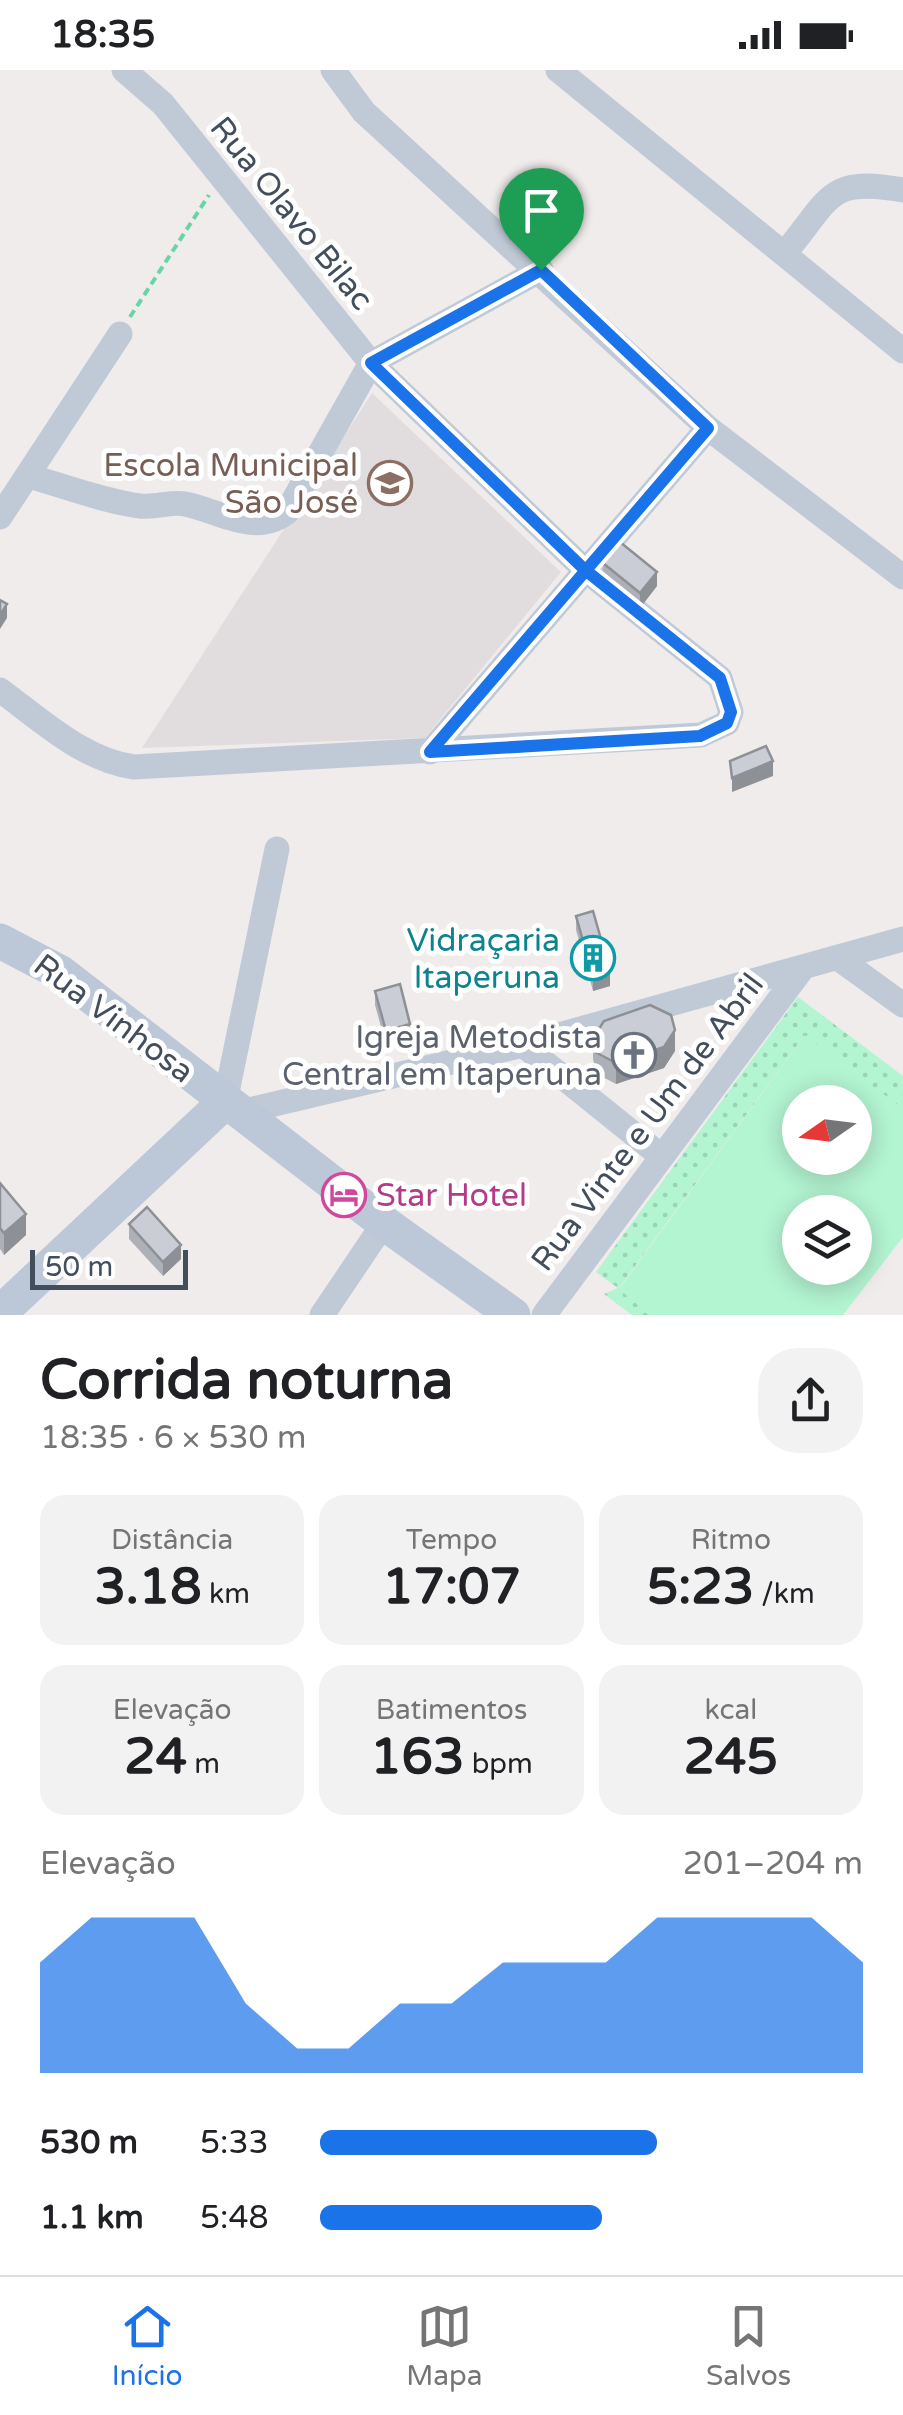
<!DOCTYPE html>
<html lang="pt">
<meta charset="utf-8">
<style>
:root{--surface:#fff;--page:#f2f2f2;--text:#202124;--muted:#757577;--line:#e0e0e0;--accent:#1a73e8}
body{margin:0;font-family:"Varela Round",sans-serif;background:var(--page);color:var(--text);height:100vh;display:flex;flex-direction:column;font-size:38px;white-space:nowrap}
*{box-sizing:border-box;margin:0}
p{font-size:32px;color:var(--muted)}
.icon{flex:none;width:55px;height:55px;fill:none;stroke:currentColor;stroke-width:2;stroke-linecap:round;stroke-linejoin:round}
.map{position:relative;height:1245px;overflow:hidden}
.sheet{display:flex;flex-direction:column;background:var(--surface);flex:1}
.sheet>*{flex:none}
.needle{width:65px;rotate:256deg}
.buttons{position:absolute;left:782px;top:1015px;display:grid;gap:20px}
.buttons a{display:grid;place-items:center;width:90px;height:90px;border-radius:50%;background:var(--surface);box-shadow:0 5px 25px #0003;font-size:50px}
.scale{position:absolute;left:30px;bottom:25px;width:158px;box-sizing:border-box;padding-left:10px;border:5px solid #424e5c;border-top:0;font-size:28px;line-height:35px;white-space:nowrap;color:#424e5c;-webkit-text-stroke:8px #fff;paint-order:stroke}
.pin{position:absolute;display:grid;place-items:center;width:85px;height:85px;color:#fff;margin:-102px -42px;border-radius:50% 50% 50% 0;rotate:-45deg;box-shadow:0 0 10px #0007}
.pin .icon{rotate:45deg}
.round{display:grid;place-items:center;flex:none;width:105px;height:105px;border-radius:40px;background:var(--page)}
.head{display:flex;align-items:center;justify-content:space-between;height:170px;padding:0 40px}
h1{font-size:55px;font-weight:700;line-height:75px}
.metrics{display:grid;grid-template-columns:repeat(3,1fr);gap:15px;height:170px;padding:10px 40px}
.metrics div{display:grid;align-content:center;border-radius:25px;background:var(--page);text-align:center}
.metrics b{font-size:50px;font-weight:700}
.metrics small{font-size:28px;font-weight:400}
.metrics p{font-size:28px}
.chart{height:280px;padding:20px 40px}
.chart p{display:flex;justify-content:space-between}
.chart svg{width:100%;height:180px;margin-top:10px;fill:var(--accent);opacity:.7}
ul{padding:0 40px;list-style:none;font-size:32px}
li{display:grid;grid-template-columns:160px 120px 1fr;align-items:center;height:75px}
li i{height:25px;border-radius:12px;background:var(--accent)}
.status{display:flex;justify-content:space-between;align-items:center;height:70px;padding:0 50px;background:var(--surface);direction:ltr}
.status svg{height:28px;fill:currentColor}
.dock{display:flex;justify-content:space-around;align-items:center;height:140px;border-top:2px solid var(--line);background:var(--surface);font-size:28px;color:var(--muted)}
.dock a{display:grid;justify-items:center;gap:5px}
.dock .current{color:var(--accent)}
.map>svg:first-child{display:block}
.education{fill:#e1ddde}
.green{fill:url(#green-dots)}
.pitch{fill:#b3f4d1;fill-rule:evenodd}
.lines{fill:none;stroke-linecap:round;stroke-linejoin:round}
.path{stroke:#67d6a7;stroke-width:4;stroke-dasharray:8 5;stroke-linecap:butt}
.street{stroke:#c0cad6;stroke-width:25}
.secondary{stroke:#bcc8d8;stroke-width:35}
.wall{fill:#aeb0b7}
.shaded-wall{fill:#8d9095}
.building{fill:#cacdd5;stroke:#8d9095;stroke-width:2.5}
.route-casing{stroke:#fff;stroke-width:20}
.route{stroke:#1a73e8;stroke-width:12}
.labels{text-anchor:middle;stroke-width:10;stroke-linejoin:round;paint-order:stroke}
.street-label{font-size:32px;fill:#424e5c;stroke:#fff}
.education-label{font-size:32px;fill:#785e54;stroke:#fff;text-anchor:end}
.culture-label{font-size:32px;fill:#0d838f;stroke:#fff;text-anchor:end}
.worship-label{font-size:32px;fill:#5b616d;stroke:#fff;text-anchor:end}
.hotel-label{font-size:32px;fill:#b23c85;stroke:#fff;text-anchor:start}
</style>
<div class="status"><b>18:35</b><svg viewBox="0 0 49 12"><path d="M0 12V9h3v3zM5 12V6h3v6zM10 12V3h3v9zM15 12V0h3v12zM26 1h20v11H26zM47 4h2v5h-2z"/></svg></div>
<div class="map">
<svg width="903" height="1245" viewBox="0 0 903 1245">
<defs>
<pattern id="green-dots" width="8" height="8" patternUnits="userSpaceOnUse" patternTransform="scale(2.5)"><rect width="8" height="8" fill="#b3f4d1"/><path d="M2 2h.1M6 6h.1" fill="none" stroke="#9bd3b6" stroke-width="1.8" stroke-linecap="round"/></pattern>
</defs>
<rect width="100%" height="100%" fill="#f0ecec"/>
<path class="education" d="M372 323 561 502 425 668 142 678Z"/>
<path class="green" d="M798 927 903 1006V1039L804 966 619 1218 650 1245H632L604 1224 618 1218 596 1202Z"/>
<path class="pitch" d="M805 965 903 1039V1167L843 1245H650L619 1219ZM800 1032H855V1088H800ZM800 1142H855V1198H800Z"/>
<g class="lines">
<path class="path" d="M130 247 209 125"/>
<path class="street" d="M333 0 364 42 708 358 903 507
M558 0 903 281
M784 184C831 129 826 106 903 120
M28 406C65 416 103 431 140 436 156 438 172 431 185 434 220 441 256 467 287 442L371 293 541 200
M0 447 120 264
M0 620C41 650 83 690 134 697L701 665 727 653 731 642 720 608 584 499 371 293 163 34 124 0
M430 682 708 358
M838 888 903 935
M523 975 661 1086
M225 1032 277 779
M241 1042 523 975 903 869
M322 1245 384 1153
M544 1245 802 899"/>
<path class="secondary" d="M0 871 61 903 384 1153 513 1245
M0 1243 225 1032"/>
</g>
<path class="wall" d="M603 493 657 516 640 538 603 508Z
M576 846 610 916 593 921 576 860Z
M375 921 410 969 386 975 375 935Z
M593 968 675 981 664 998 616 1014 597 1004 593 989Z
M0 1101V1113L26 1165 4 1185 0 1179Z
M129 1154 181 1189 163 1206 129 1169Z"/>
<path class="shaded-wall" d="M657 502V516L640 538V523Z
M7 534V548L0 559V545Z
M773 691V706L732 722V708Z
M610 901V916L593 921V906Z
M410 954V969L386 975V961Z
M675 960V981L664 998 616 1014V993Z
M26 1144V1165L4 1185V1163Z
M181 1175V1189L163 1206V1192Z"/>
<path class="building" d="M620 472 657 502 640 523 603 493Z
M0 530 7 534 0 545Z
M766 676 773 691 732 708 730 691Z
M593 841 610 901 593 906 576 846Z
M400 914 410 954 386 961 375 921Z
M650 935 671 945 675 960 664 977 616 993 597 983 593 968 604 951Z
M0 1113 26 1144 4 1163 0 1158Z
M147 1137 181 1175 163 1192 129 1154Z"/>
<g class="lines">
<defs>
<path id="route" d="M541 200 708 358 430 682 700 666 727 653 731 642 720 608 584 499 371 293 541 200"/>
</defs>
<use href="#route" class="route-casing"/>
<use href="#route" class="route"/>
</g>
<defs>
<symbol id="school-ring" viewBox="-11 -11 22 22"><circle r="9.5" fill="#fff" stroke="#8d6e63" stroke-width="1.5"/><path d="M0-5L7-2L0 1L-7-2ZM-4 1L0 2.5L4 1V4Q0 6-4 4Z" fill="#8d6e63"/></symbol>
<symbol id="building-ring" viewBox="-11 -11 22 22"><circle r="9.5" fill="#fff" stroke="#0f9aa8" stroke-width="1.5"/><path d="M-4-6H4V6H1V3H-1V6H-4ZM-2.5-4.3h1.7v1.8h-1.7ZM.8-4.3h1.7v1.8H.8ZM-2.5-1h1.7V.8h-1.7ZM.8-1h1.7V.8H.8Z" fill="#0f9aa8"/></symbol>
<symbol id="church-ring" viewBox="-11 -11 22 22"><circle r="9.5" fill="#fff" stroke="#6b7280" stroke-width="1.5"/><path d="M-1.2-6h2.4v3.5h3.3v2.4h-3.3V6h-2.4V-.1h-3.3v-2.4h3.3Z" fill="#6b7280"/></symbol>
<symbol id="hotel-ring" viewBox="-11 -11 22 22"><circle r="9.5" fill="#fff" stroke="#d1479c" stroke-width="1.5"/><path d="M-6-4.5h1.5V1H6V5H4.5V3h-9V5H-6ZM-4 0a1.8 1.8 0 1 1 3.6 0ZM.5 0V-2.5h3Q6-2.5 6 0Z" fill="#d1479c"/></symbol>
</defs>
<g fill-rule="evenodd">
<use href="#school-ring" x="365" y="388" width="50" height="50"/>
<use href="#building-ring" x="568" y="863" width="50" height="50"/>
<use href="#church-ring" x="609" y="960" width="50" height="50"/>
<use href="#hotel-ring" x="319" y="1100" width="50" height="50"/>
</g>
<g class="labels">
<g class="street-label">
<text transform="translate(292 143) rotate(51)" y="11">Rua Olavo Bilac</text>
<text transform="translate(114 948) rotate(37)" y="11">Rua Vinhosa</text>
<text transform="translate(647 1052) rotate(-53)" y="11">Rua Vinte e Um de Abril</text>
</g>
<g class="education-label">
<text x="358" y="406">Escola Municipal<tspan x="358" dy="37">São José</tspan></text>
</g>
<g class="culture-label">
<text x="560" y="881">Vidraçaria<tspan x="560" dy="37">Itaperuna</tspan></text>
</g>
<g class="worship-label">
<text x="602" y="978">Igreja Metodista<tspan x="602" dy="37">Central em Itaperuna</tspan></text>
</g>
<g class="hotel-label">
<text x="376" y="1136">Star Hotel</text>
</g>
</g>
</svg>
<div class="buttons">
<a><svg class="needle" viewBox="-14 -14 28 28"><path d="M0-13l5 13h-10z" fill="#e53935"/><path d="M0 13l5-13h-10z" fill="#757577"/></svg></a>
<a><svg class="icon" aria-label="layers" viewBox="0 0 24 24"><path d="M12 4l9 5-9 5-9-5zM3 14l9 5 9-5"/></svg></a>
</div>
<div class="scale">50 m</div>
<div class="pin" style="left:541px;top:200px;background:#1e9e55"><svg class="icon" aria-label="arrive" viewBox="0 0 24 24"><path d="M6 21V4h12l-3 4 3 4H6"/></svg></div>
</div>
<section class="sheet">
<div class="head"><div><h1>Corrida noturna</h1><p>18:35 · 6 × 530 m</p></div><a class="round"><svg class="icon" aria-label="share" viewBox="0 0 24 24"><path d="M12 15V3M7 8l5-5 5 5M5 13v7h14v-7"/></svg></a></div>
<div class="metrics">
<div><p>Distância</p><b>3.18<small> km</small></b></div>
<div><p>Tempo</p><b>17:07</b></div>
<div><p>Ritmo</p><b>5:23<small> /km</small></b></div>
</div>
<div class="metrics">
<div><p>Elevação</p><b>24<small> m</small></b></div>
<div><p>Batimentos</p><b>163<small> bpm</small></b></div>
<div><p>kcal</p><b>245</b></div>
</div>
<div class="chart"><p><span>Elevação</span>201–204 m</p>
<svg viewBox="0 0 160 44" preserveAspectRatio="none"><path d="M0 44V17L10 6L20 6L30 6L40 27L50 38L60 38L70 27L80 27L90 17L100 17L110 17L120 6L130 6L140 6L150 6L160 17V44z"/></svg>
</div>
<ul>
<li><b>530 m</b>5:33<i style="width:62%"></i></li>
<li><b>1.1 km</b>5:48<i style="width:52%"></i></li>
</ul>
</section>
<nav class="dock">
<a class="current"><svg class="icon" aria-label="home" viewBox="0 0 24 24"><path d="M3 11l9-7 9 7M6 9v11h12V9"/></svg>Início</a>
<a><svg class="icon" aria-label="map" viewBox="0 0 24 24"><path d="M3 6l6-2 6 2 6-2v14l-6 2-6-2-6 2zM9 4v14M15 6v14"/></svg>Mapa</a>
<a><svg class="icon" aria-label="saved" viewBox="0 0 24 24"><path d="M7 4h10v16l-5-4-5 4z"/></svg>Salvos</a>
</nav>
